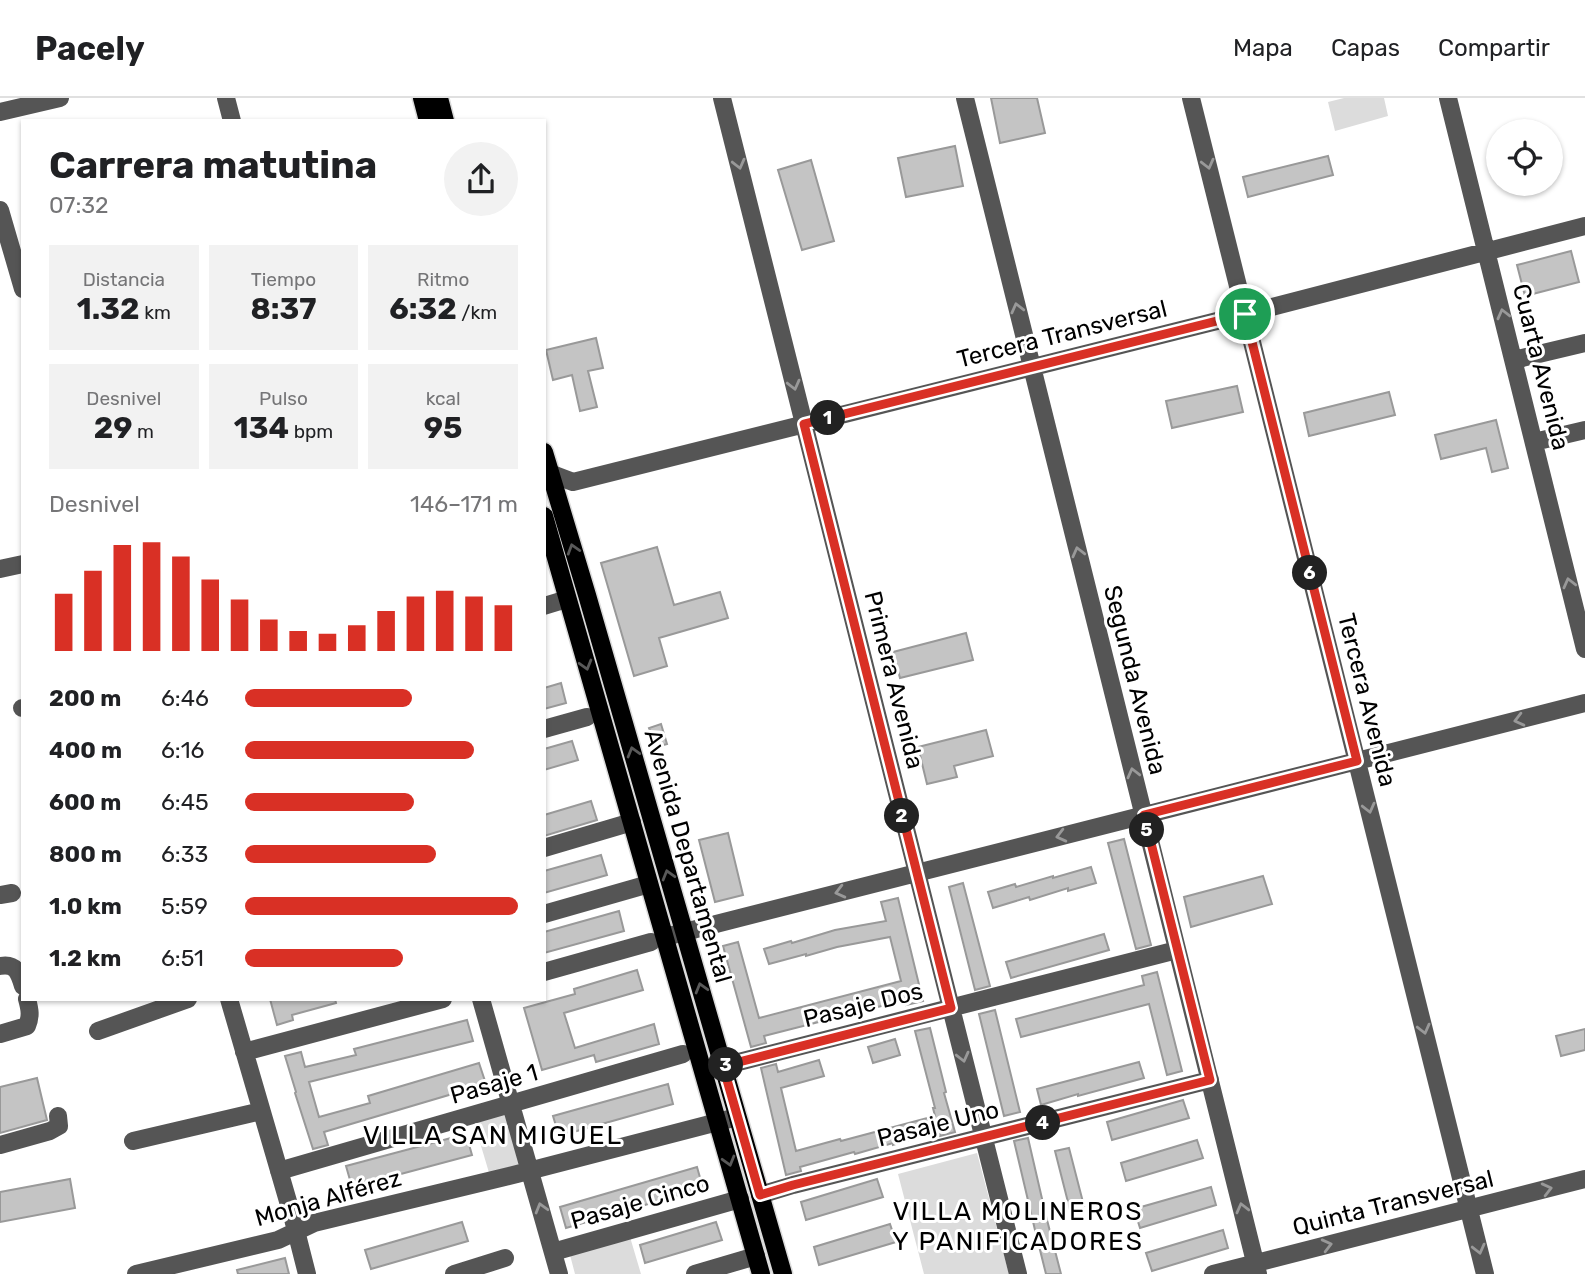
<!DOCTYPE html>
<html lang="es">
<meta charset="utf-8">
<style>
:root{--surface:#fff;--page:#f2f2f2;--text:#202124;--muted:#757577;--line:#e0e0e0;--accent:#d93025}
body{margin:0;font-family:Rubik,sans-serif;background:var(--page);color:var(--text);height:100vh;display:flex;flex-direction:column;font-size:26px;white-space:nowrap}
*{box-sizing:border-box;margin:0}
p{font-size:23px;color:var(--muted)}
.icon{flex:none;width:38px;height:38px;fill:none;stroke:currentColor;stroke-width:2;stroke-linecap:round;stroke-linejoin:round}
.map{position:relative;flex:1;overflow:hidden}
.sheet{position:absolute;left:21px;top:21px;width:525px;height:882px;display:flex;flex-direction:column;background:var(--surface);border-radius:0px;box-shadow:0 2px 5px #0004}
.sheet>*{flex:none}
.controls{position:absolute;left:1486px;top:21px;display:grid;gap:14px}
.controls a{display:grid;place-items:center;width:77px;height:77px;border-radius:50%;background:var(--surface);box-shadow:0 2px 5px #0004;font-size:35px}
.pin{position:absolute;display:grid;place-items:center;width:60px;height:60px;color:#fff;margin:-30px;border:4px solid #fff;border-radius:50%;box-shadow:0 2px 7px #0007}
.km{position:absolute;width:35px;height:35px;margin:-18px;border-radius:50%;background:#222;color:#fff;font-size:19px;line-height:35px;text-align:center}
.round{display:grid;place-items:center;flex:none;width:74px;height:74px;border-radius:37px;background:var(--page)}
.summary{display:flex;align-items:center;justify-content:space-between;height:119px;padding:0 28px}
h1{font-size:38px;font-weight:700;line-height:52px}
.stats{display:grid;grid-template-columns:repeat(3,1fr);gap:10px;height:119px;padding:7px 28px}
.stats div{display:grid;align-content:center;border-radius:0px;background:var(--page);text-align:center}
.stats b{font-size:30px;font-weight:700}
.stats small{font-size:19px;font-weight:400}
.stats p{font-size:19px}
.chart{height:196px;padding:14px 28px}
.chart p{display:flex;justify-content:space-between}
.chart svg{width:100%;height:126px;margin-top:7px;stroke:var(--accent);stroke-width:6}
ul{padding:0 28px;list-style:none;font-size:23px}
li{display:grid;grid-template-columns:112px 84px 1fr;align-items:center;height:52px}
li i{height:18px;border-radius:9px;background:var(--accent)}
header{display:flex;align-items:center;gap:42px;box-sizing:border-box;height:98px;padding:0 35px;background:var(--surface);border-bottom:2px solid var(--line)}
header strong{font-size:33px}
nav{display:flex;gap:38px;margin-inline-start:auto;font-size:24px}
.map>svg:first-child{display:block}
.green{fill:#dcdcdc}
.building{fill:#c4c4c4;stroke:#999;stroke-width:2}
.lines{fill:none;stroke-linecap:round;stroke-linejoin:round}
.major-casing{stroke:#dbdbdb;stroke-width:21}
.minor{stroke:#555;stroke-width:18}
.major{stroke:#000;stroke-width:18}
.oneway{stroke:#999}
.oneway2{stroke:#595959}
.route-casing{stroke:#fff;stroke-width:14}
.route{stroke:#d93025;stroke-width:9}
.labels{text-anchor:middle;stroke-width:6;stroke-linejoin:round;paint-order:stroke}
.street-label{font-size:24px;fill:#000;stroke:#fff}
.neighbourhood-label{font-size:26px;letter-spacing:2px;fill:#000;stroke:#fff}
</style>
<header>
<strong>Pacely</strong>
<nav><a>Mapa</a><a>Capas</a><a>Compartir</a></nav>
</header>
<div class="map">
<svg width="1585" height="1176" viewBox="0 0 1585 1176">
<rect width="100%" height="100%" fill="#fff"/>
<path class="green" d="M1344 0H1384L1388 18 1335 33 1328 4Z
M505 1011 522 1068 490 1078 473 1021Z
M977 1055 1009 1176H924L898 1076Z
M630 1139 641 1176H575L570 1157Z"/>
<path class="building" d="M991 0H1037L1045 35 1000 45Z
M955 48 963 88 906 99 898 60Z
M1328 58 1333 77 1248 99 1243 79Z
M811 62 834 143 802 152 778 72Z
M1571 153 1579 184 1525 198 1517 167Z
M596 240 603 270 588 273 597 309 580 313 572 277 553 282 546 252Z
M1237 288 1243 314 1172 330 1166 303Z
M1389 294 1395 317 1309 338 1304 315Z
M1496 322 1508 370 1492 374 1486 350 1441 361 1435 337Z
M657 449 674 507 720 494 728 520 659 540 667 568 634 578 601 465Z
M966 535 973 562 900 580 893 554Z
M561 585 566 605 544 611V590Z
M661 626 667 646 656 649 649 630Z
M986 632 993 658 954 668 957 679 927 686 918 649Z
M572 643 578 662 544 672V651Z
M591 703 597 722 544 738V717Z
M728 735 743 797 715 804 699 742Z
M1124 741 1151 847 1136 851 1108 745Z
M601 757 607 777 544 795V773Z
M1091 769 1096 785 1068 793V790L1030 802 1029 799 993 810 988 794 1015 786 1016 789 1053 778V780Z
M1263 778 1272 806 1191 829 1184 799Z
M963 785 990 888 975 892 949 789Z
M898 800 923 903 906 907 905 902 764 938 766 945 751 949 723 848 738 844 759 920 901 883 890 839 837 849 806 858V856L769 866 764 851 791 843 792 845 835 832 886 823 881 804Z
M619 813 624 833 544 855V834Z
M1104 836 1109 852 1011 880 1006 864Z
M637 872 643 892 564 915 575 950 654 926 659 946 596 964 594 957 542 972 524 910 575 896 574 891Z
M1157 874 1182 973 1167 977 1149 906 1021 939 1016 921 1144 887 1142 878Z
M270 901H335L336 905 292 917 293 922 277 927Z
M995 912 1020 1014 1004 1018 979 916Z
M467 922 473 943 309 984 319 1019 370 1005 368 998 479 965 486 986 324 1034 328 1047 313 1051 295 995 296 994 285 958 301 954 305 969 356 957 354 951Z
M930 930 946 994 944 995 955 1034 940 1038 939 1033 893 1047V1045L855 1056 854 1054 800 1069 801 1073 786 1077 761 970 776 966 778 974 819 962 824 978 781 990 796 1053 840 1041 841 1043 935 1018 933 1010H935L915 933Z
M1585 931V952L1561 958 1556 938Z
M895 941 900 957 873 965 868 949Z
M1139 964 1144 980 1078 998V996L1041 1007 1037 991Z
M37 980 47 1022 0 1035V989Z
M668 986 673 1006 559 1038 553 1018Z
M1183 1002 1189 1020 1112 1042 1107 1024Z
M466 1036 472 1057 352 1089 346 1068Z
M1028 1040 1046 1118 1061 1176H1046L1035 1132 1014 1043Z
M1197 1042 1203 1060 1126 1083 1121 1065Z
M1069 1050 1084 1108 1070 1112 1055 1053Z
M697 1069 703 1090 566 1130 560 1109Z
M70 1081 75 1110 0 1124V1094Z
M877 1081 883 1099 806 1122 801 1104Z
M1211 1089 1216 1107 1140 1130 1134 1111Z
M462 1124 468 1143 371 1171 365 1152Z
M716 1124 722 1142 645 1165 640 1147Z
M890 1126 896 1144 819 1167 814 1149Z
M1223 1132 1228 1150 1152 1173 1146 1155Z
M285 1160 289 1176H238L237 1172Z"/>
<g class="lines">
<defs>
<path id="major" d="M422 0 428 23
M439 0 445 23
M544 354 587 497 783 1176
M544 418 761 1176"/>
</defs>
<use href="#major" class="major-casing"/>
<path class="minor" d="M226 0 232 23
M722 0 1018 1176
M965 0 1258 1176
M1191 0 1485 1176
M1448 0 1585 551
M0 14 60 0
M0 112 23 191
M1514 262 1585 245
M1534 344 1585 332
M544 373 573 384 1245 216 1585 128
M0 471 23 466
M544 508 567 501
M22 610H23
M544 631 587 619
M544 750 632 724
M0 797 12 795
M544 816 649 786
M665 839 1585 605
M0 868C16 865 19 875 23 888
M544 874 651 844
M229 901 292 1117 307 1176
M481 901 559 1176
M98 933 188 901
M0 936 27 928C31 918 30 912 27 901
M244 954 443 901
M723 968 1177 852
M133 1043 261 1013
M0 1047 50 1033 59 1028 58 1018
M279 1073 683 956
M760 1097 793 1087 1210 982
M553 1154 740 1101
M136 1176 278 1142 314 1125 517 1076 737 1019
M454 1176 505 1160
M695 1176 756 1158
M1213 1176 1585 1081"/>
<use href="#major" class="major"/>
</g>
<defs><path id="oneway-chevron" d="M-2-3.5L2.5 0L-2 3.5" fill="none" stroke-width="1.6" stroke-linecap="round" stroke-linejoin="round" transform="scale(1.75)"/></defs>
<g class="oneway">
<use href="#oneway-chevron" transform="translate(739 66) rotate(76)"/>
<use href="#oneway-chevron" transform="translate(1208 66) rotate(76)"/>
<use href="#oneway-chevron" transform="translate(1017 210) rotate(-104)"/>
<use href="#oneway-chevron" transform="translate(1503 216) rotate(-104)"/>
<use href="#oneway-chevron" transform="translate(794 287) rotate(76)"/>
<use href="#oneway-chevron" transform="translate(1078 454) rotate(-104)"/>
<use href="#oneway-chevron" transform="translate(1569 485) rotate(-104)"/>
<use href="#oneway-chevron" transform="translate(1519 622) rotate(166)"/>
<use href="#oneway-chevron" transform="translate(1133 675) rotate(-104)"/>
<use href="#oneway-chevron" transform="translate(1369 710) rotate(76)"/>
<use href="#oneway-chevron" transform="translate(1061 738) rotate(166)"/>
<use href="#oneway-chevron" transform="translate(840 794) rotate(166)"/>
<use href="#oneway-chevron" transform="translate(1424 931) rotate(76)"/>
<use href="#oneway-chevron" transform="translate(963 959) rotate(76)"/>
<use href="#oneway-chevron" transform="translate(1547 1091) rotate(-14)"/>
<use href="#oneway-chevron" transform="translate(541 1110) rotate(-106)"/>
<use href="#oneway-chevron" transform="translate(1242 1110) rotate(-104)"/>
<use href="#oneway-chevron" transform="translate(1327 1147) rotate(-14)"/>
<use href="#oneway-chevron" transform="translate(1479 1151) rotate(76)"/>
</g>
<g class="oneway2">
<use href="#oneway-chevron" transform="translate(573 451) rotate(-107)"/>
<use href="#oneway-chevron" transform="translate(586 567) rotate(74)"/>
<use href="#oneway-chevron" transform="translate(633 654) rotate(-106)"/>
<use href="#oneway-chevron" transform="translate(668 777) rotate(-106)"/>
<use href="#oneway-chevron" transform="translate(701 890) rotate(-106)"/>
<use href="#oneway-chevron" transform="translate(729 1063) rotate(74)"/>
</g>
<g class="lines">
<defs>
<path id="route" d="M1245 216 1357 663 1144 717 1210 982 793 1087 760 1097 723 968 951 910 804 326Z"/>
</defs>
<use href="#route" class="route-casing"/>
<use href="#route" class="route"/>
</g>
<g class="labels">
<g class="street-label">
<text transform="translate(1062 236) rotate(-14)" y="8">Tercera Transversal</text>
<text transform="translate(1541 269) rotate(76)" y="8">Cuarta Avenida</text>
<text transform="translate(894 582) rotate(76)" y="8">Primera Avenida</text>
<text transform="translate(1135 582) rotate(76)" y="8">Segunda Avenida</text>
<text transform="translate(1367 602) rotate(76)" y="8">Tercera Avenida</text>
<text transform="translate(688 758) rotate(74)" y="8">Avenida Departamental</text>
<text transform="translate(863 907) rotate(-14)" y="8">Pasaje Dos</text>
<text transform="translate(494 986) rotate(-16)" y="8">Pasaje 1</text>
<text transform="translate(938 1026) rotate(-14)" y="8">Pasaje Uno</text>
<text transform="translate(328 1100) rotate(-16)" y="8">Monja Alférez</text>
<text transform="translate(640 1104) rotate(-16)" y="8">Pasaje Cinco</text>
<text transform="translate(1393 1105) rotate(-14)" y="8">Quinta Transversal</text>
</g>
<g class="neighbourhood-label">
<text x="493" y="1046">VILLA SAN MIGUEL</text>
<text x="1018" y="1122">VILLA MOLINEROS<tspan x="1018" dy="30">Y PANIFICADORES</tspan></text>
</g>
</g>
</svg>
<div class="controls">
<a><svg class="icon" aria-label="locate" viewBox="0 0 24 24"><circle cx="12" cy="12" r="6"/><path d="M12 2v4M12 18v4M2 12h4M18 12h4"/></svg></a>
</div>
<div class="pin" style="left:1245px;top:216px;background:#1e9e55"><svg class="icon" aria-label="arrive" viewBox="0 0 24 24"><path d="M6 21V4h12l-3 4 3 4H6"/></svg></div>
<b class="km" style="left:828px;top:320px">1</b>
<b class="km" style="left:902px;top:718px">2</b>
<b class="km" style="left:726px;top:967px">3</b>
<b class="km" style="left:1043px;top:1025px">4</b>
<b class="km" style="left:1147px;top:732px">5</b>
<b class="km" style="left:1310px;top:475px">6</b>
<section class="sheet">
<div class="summary"><div><h1>Carrera matutina</h1><p>07:32</p></div><a class="round"><svg class="icon" aria-label="share" viewBox="0 0 24 24"><path d="M12 15V3M7 8l5-5 5 5M5 13v7h14v-7"/></svg></a></div>
<div class="stats">
<div><p>Distancia</p><b>1.32<small> km</small></b></div>
<div><p>Tiempo</p><b>8:37</b></div>
<div><p>Ritmo</p><b>6:32<small> /km</small></b></div>
</div>
<div class="stats">
<div><p>Desnivel</p><b>29<small> m</small></b></div>
<div><p>Pulso</p><b>134<small> bpm</small></b></div>
<div><p>kcal</p><b>95</b></div>
</div>
<div class="chart"><p><span>Desnivel</span>146–171 m</p>
<svg viewBox="0 0 160 44" preserveAspectRatio="none"><path d="M5 44V24M15 44V16M25 44V7M35 44V6M45 44V11M55 44V19M65 44V26M75 44V33M85 44V37M95 44V38M105 44V35M115 44V30M125 44V25M135 44V23M145 44V25M155 44V28"/></svg>
</div>
<ul>
<li><b>200 m</b>6:46<i style="width:61%"></i></li>
<li><b>400 m</b>6:16<i style="width:84%"></i></li>
<li><b>600 m</b>6:45<i style="width:62%"></i></li>
<li><b>800 m</b>6:33<i style="width:70%"></i></li>
<li><b>1.0 km</b>5:59<i style="width:100%"></i></li>
<li><b>1.2 km</b>6:51<i style="width:58%"></i></li>
</ul>
</section>
</div>
